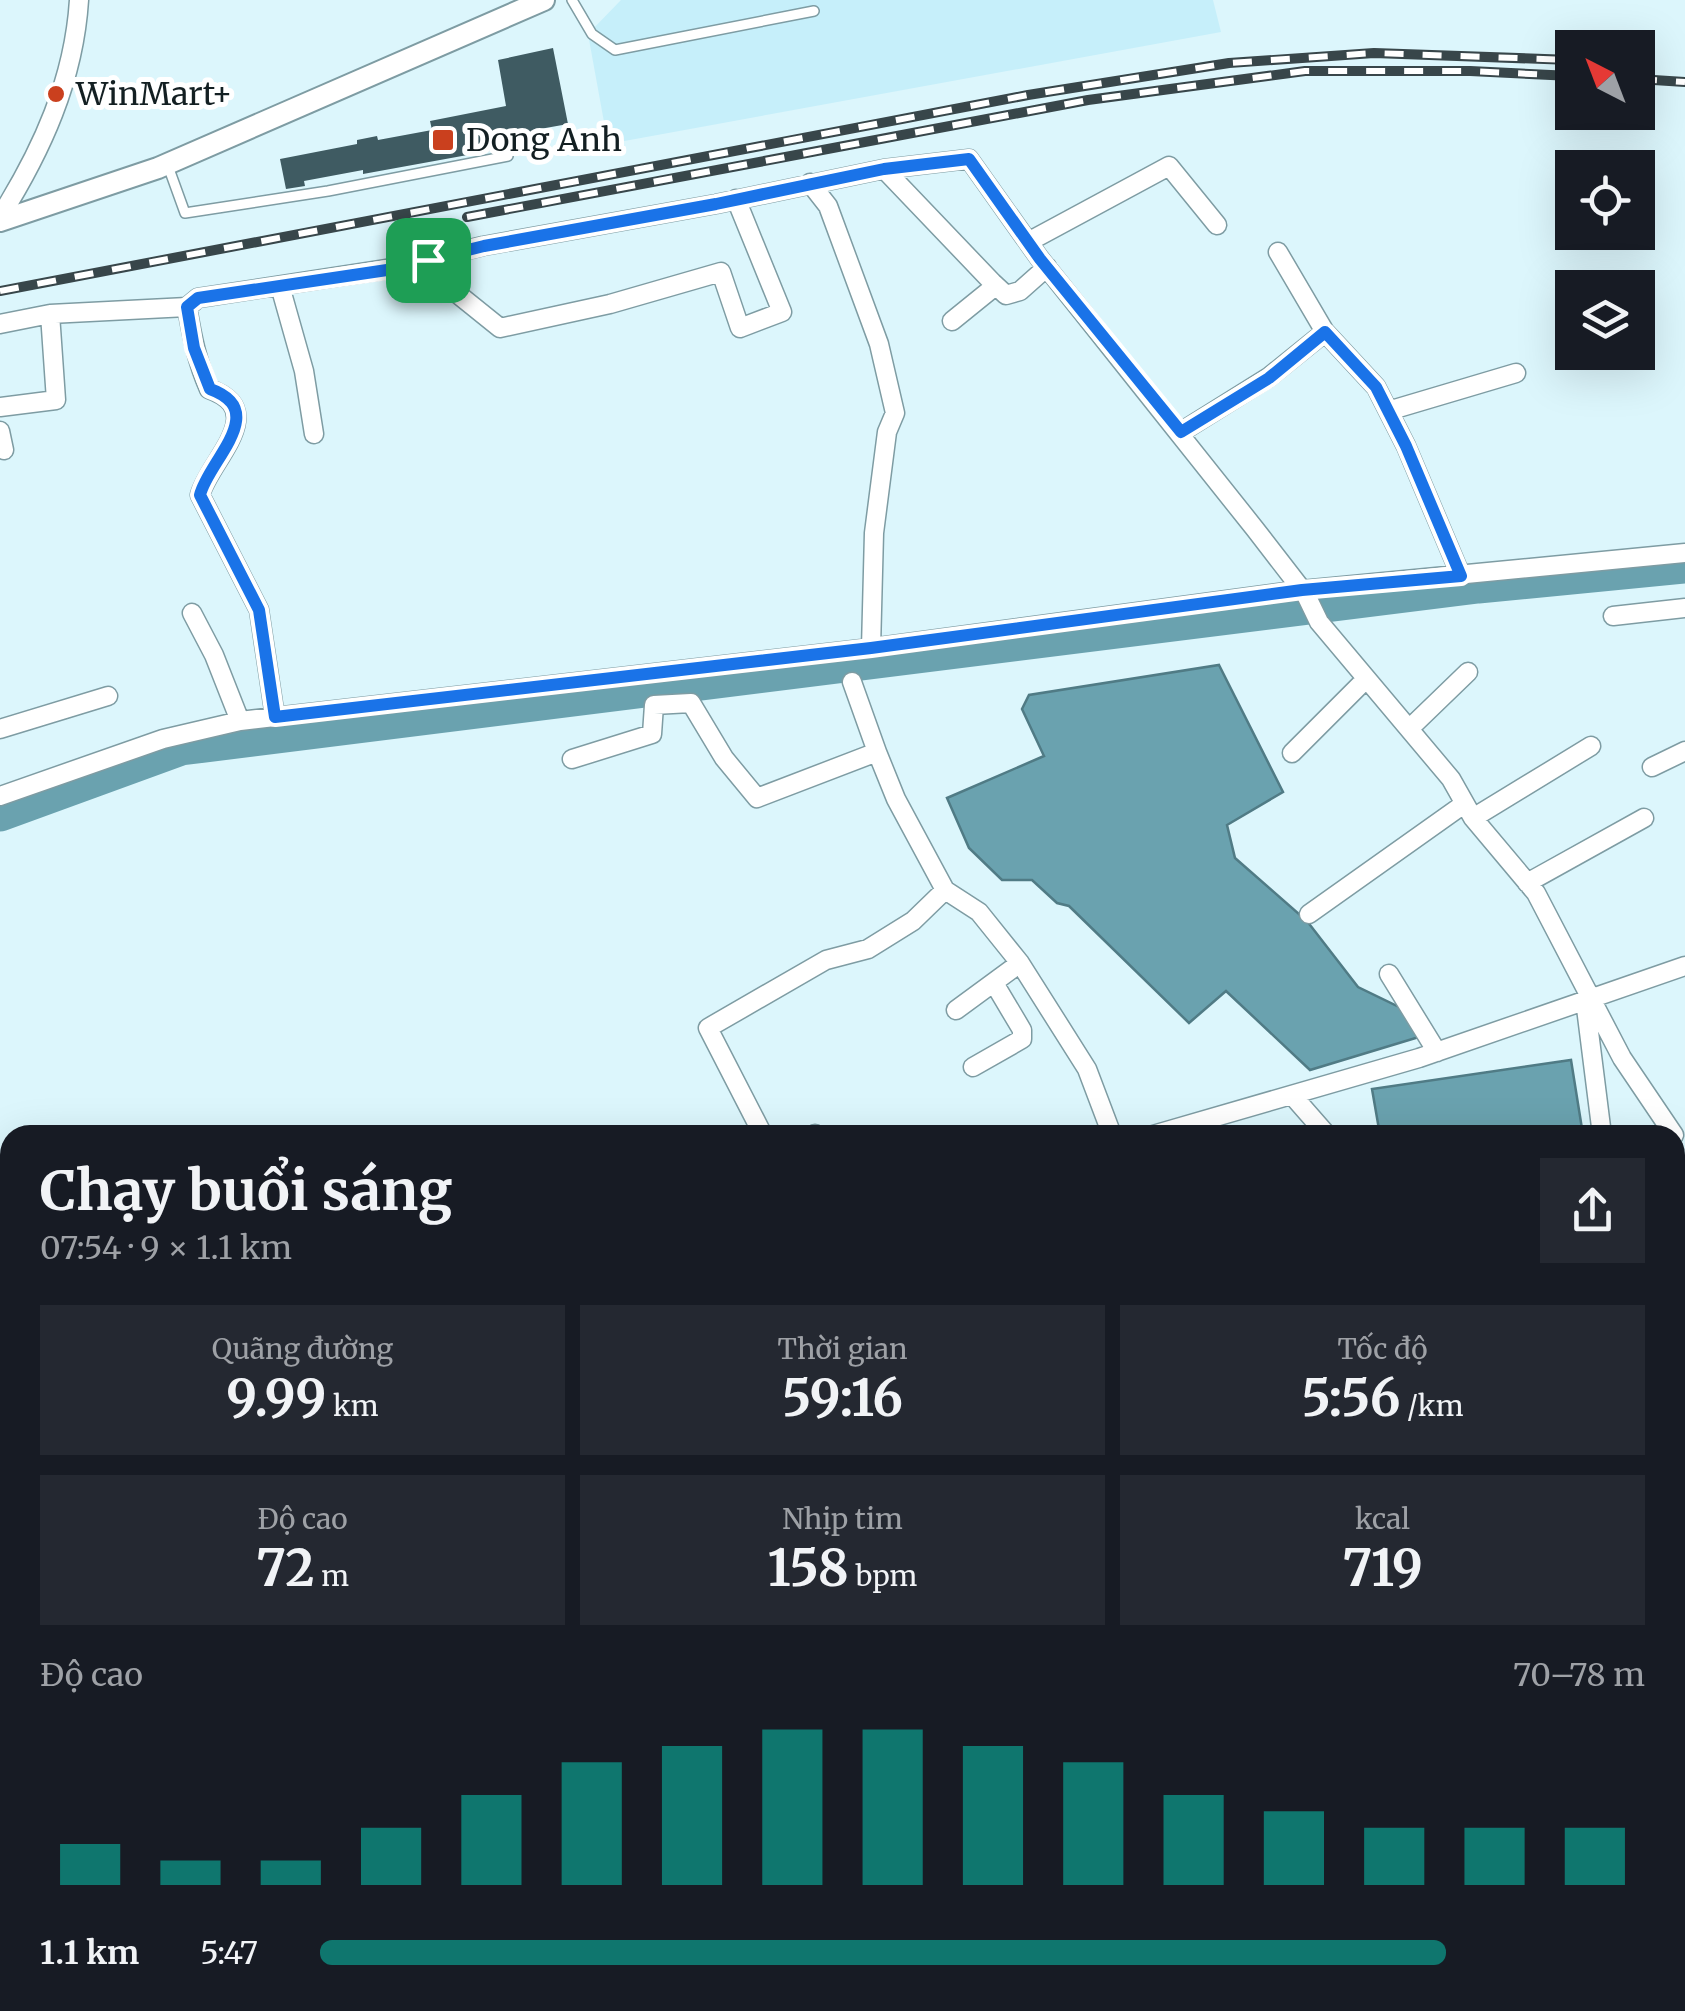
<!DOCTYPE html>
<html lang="vi">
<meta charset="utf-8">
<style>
:root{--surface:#171b24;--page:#242831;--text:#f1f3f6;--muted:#9ea1a6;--accent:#0f766e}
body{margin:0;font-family:Merriweather,serif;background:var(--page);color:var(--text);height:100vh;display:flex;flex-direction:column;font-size:38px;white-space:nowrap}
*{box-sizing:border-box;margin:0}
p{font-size:32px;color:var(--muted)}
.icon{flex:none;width:55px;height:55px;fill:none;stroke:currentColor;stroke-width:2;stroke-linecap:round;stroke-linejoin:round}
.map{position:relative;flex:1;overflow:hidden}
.panel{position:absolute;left:0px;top:1125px;width:1685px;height:888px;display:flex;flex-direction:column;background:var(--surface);border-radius:30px 30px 0 0;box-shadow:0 10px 40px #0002}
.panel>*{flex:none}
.needle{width:65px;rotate:318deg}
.controls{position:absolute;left:1555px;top:30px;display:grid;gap:20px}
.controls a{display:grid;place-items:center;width:100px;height:100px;border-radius:0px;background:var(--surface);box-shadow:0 10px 40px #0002;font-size:50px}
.pin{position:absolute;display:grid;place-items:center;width:85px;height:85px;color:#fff;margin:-42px;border-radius:20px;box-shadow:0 5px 15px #0006}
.round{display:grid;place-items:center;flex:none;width:105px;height:105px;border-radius:0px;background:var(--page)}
.head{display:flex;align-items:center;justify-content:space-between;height:170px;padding:0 40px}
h1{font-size:55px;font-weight:700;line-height:75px}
.figures{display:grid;grid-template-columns:repeat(3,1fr);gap:15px;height:170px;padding:10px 40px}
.figures div{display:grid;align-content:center;border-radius:0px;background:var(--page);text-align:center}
.figures b{font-size:50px;font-weight:700}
.figures small{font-size:28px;font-weight:400}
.figures p{font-size:28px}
.chart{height:280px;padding:20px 40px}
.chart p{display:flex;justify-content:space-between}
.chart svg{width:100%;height:180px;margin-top:10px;stroke:var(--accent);stroke-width:6}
ul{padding:0 40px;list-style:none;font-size:32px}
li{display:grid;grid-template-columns:160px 120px 1fr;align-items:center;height:75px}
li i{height:25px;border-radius:12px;background:var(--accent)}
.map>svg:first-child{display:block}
.built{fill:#c6effa}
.green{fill:#b3e0ec}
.water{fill:#6aa2af;stroke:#507b85;stroke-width:2.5}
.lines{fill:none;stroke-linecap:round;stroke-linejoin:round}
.river{stroke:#6aa2af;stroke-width:35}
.building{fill:#3f5b62}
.service-casing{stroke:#7e9ca3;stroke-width:12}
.minor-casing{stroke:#7e9ca3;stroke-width:21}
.tertiary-casing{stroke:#7e9ca3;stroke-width:24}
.service{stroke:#fff;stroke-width:9}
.minor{stroke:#fff;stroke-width:18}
.tertiary{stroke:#fff;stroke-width:20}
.rail-casing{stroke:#38464a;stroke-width:10}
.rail{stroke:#fff;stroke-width:6;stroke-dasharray:19;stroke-linecap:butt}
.route-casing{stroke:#fff;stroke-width:20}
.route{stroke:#1a73e8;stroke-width:12}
.poi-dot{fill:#ca401e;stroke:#fff;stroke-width:4}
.labels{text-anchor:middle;stroke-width:10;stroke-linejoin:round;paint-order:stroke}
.poi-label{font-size:32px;fill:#131f22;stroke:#fff;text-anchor:start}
</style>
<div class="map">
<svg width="1685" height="2011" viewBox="0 0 1685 2011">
<rect width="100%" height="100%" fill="#dcf6fc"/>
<path class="built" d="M621 0H1213L1221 32 608 144 588 34Z
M10 1707V1990L0 1996V1712Z
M44 2003H906L893 2011H50Z"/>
<path class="green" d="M1158 2002 1228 2003 1233 2011H1134Z"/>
<path class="water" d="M1219 665 1283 792 1227 825 1235 858 1307 921 1358 987 1401 1008 1419 1037 1310 1070 1226 991 1189 1023 1069 906 1057 903 1032 880H1002L969 848 947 798 1044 756 1022 709 1029 695Z
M1571 1060 1583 1135H1380L1372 1089Z"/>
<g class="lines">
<path class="river" d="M0 814 181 748 1478 586 1685 566"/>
</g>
<path class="building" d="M553 48 568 124 540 129 541 136 534 137 536 149 515 153 513 149 506 148 363 174V170L304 181 305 186 286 189 280 159 357 144V140L377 136 378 140 432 130 430 121 506 106 498 60Z"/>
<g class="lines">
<defs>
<path id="service" d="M572 0 592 34 615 50 814 11
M168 166 185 213 328 191 508 156
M98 2002 103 2011
M545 2002 551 2011
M826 2002 832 2011
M117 2011 130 2002"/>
<path id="minor" d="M884 169 992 282 994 287 952 321
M810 183 828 206 879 344 895 413 887 432 874 533 871 648
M0 217C42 150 74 80 79 0
M1028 242 1169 166 1217 225
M1278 252 1325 332 1376 387 1406 446 1461 576
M418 262 500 328 610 304 721 272 740 328 782 312 736 199
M992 282 1006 295 1020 291 1047 267
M280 286 304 371 314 434
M187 307C192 336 197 362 209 389 271 411 209 461 200 495L259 610 275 717
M0 324 50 314 187 307 198 298 387 269 483 246 716 204 884 169 969 159 1040 259 1255 529 1306 595 1319 622 1451 779 1473 818 1536 893 1622 1058 1674 1135
M0 407 56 400 50 314
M1388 411 1516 373
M0 431 4 450
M1181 432 1269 377 1325 332
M1613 616 1685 608
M240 721 871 648 1301 590 1685 553
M0 729 108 696
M1409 729 1468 672
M877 752 896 799 945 890 979 912 1020 963 1087 1069 1112 1135
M1292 753 1366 679
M572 759 652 734 654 705 691 703 724 758 757 798 877 752 852 682
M1652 767 1685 751
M0 796 163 739 240 721 214 655 192 613
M1473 818 1591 746
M1527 883 1644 818
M1309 914 1464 804
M1389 974 1437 1052
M1585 1000 1602 1135
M956 1010 1020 963
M973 1067 1022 1039V1030L994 983
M1292 1095 1327 1135
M763 1135 708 1028 826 960 868 949 913 921 945 890
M814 1135 815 1134
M1153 1135 1419 1058 1685 966
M1675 1415 1685 1402
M0 1699 10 1694
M1675 1848 1685 1909
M906 2011 919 2002"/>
<path id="tertiary" d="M0 221 158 168 544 0"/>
</defs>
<use href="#service" class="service-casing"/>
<use href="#minor" class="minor-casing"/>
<use href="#tertiary" class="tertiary-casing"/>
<use href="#service" class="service"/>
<use href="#minor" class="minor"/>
<use href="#tertiary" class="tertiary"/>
<defs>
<path id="rail" d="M1638 64H1650
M1638 79 1685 82
M467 217 1088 100 1305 71H1470L1572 76
M0 291 1028 95 1229 63 1374 53 1572 60"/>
</defs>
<use href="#rail" class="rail-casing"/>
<use href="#rail" class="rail"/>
</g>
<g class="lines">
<defs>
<path id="route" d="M969 159 1040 259 1181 432 1269 378 1325 332 1376 387 1406 446 1461 576 1302 590 871 648 275 717 259 610 200 495C208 461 271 411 210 389L194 348 187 307 198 298 387 270 484 246 716 204 884 169Z"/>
</defs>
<use href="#route" class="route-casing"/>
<use href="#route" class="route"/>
</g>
<g class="poi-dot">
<circle cx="56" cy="94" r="10"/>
<rect x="431" y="128" width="24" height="24" rx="5"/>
</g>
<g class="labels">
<g class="poi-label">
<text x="76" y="105">WinMart+</text>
<text x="466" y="151">Dong Anh</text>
</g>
</g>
</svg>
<div class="controls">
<a><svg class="needle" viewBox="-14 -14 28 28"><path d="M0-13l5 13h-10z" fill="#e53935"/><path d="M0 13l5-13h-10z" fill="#9ea1a6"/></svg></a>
<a><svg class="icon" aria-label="locate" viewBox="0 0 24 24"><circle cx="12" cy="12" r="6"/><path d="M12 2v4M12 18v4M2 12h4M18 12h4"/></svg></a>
<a><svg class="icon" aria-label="layers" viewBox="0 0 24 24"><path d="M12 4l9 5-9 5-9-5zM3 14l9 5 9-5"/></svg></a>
</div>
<div class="pin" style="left:428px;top:260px;background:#1e9e55"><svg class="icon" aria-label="arrive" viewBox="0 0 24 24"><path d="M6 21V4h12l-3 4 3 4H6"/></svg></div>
<section class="panel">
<div class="head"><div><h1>Chạy buổi sáng</h1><p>07:54 · 9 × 1.1 km</p></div><a class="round"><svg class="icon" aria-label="share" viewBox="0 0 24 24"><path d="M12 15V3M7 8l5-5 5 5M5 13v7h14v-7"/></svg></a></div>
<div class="figures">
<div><p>Quãng đường</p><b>9.99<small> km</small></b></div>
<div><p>Thời gian</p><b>59:16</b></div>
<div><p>Tốc độ</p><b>5:56<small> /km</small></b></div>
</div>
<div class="figures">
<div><p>Độ cao</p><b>72<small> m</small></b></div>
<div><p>Nhịp tim</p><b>158<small> bpm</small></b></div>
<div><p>kcal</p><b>719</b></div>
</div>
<div class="chart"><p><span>Độ cao</span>70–78 m</p>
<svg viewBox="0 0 160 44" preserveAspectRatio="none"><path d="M5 44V34M15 44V38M25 44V38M35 44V30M45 44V22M55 44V14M65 44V10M75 44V6M85 44V6M95 44V10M105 44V14M115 44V22M125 44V26M135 44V30M145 44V30M155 44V30"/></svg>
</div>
<ul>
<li><b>1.1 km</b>5:47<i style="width:85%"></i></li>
</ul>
</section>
</div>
